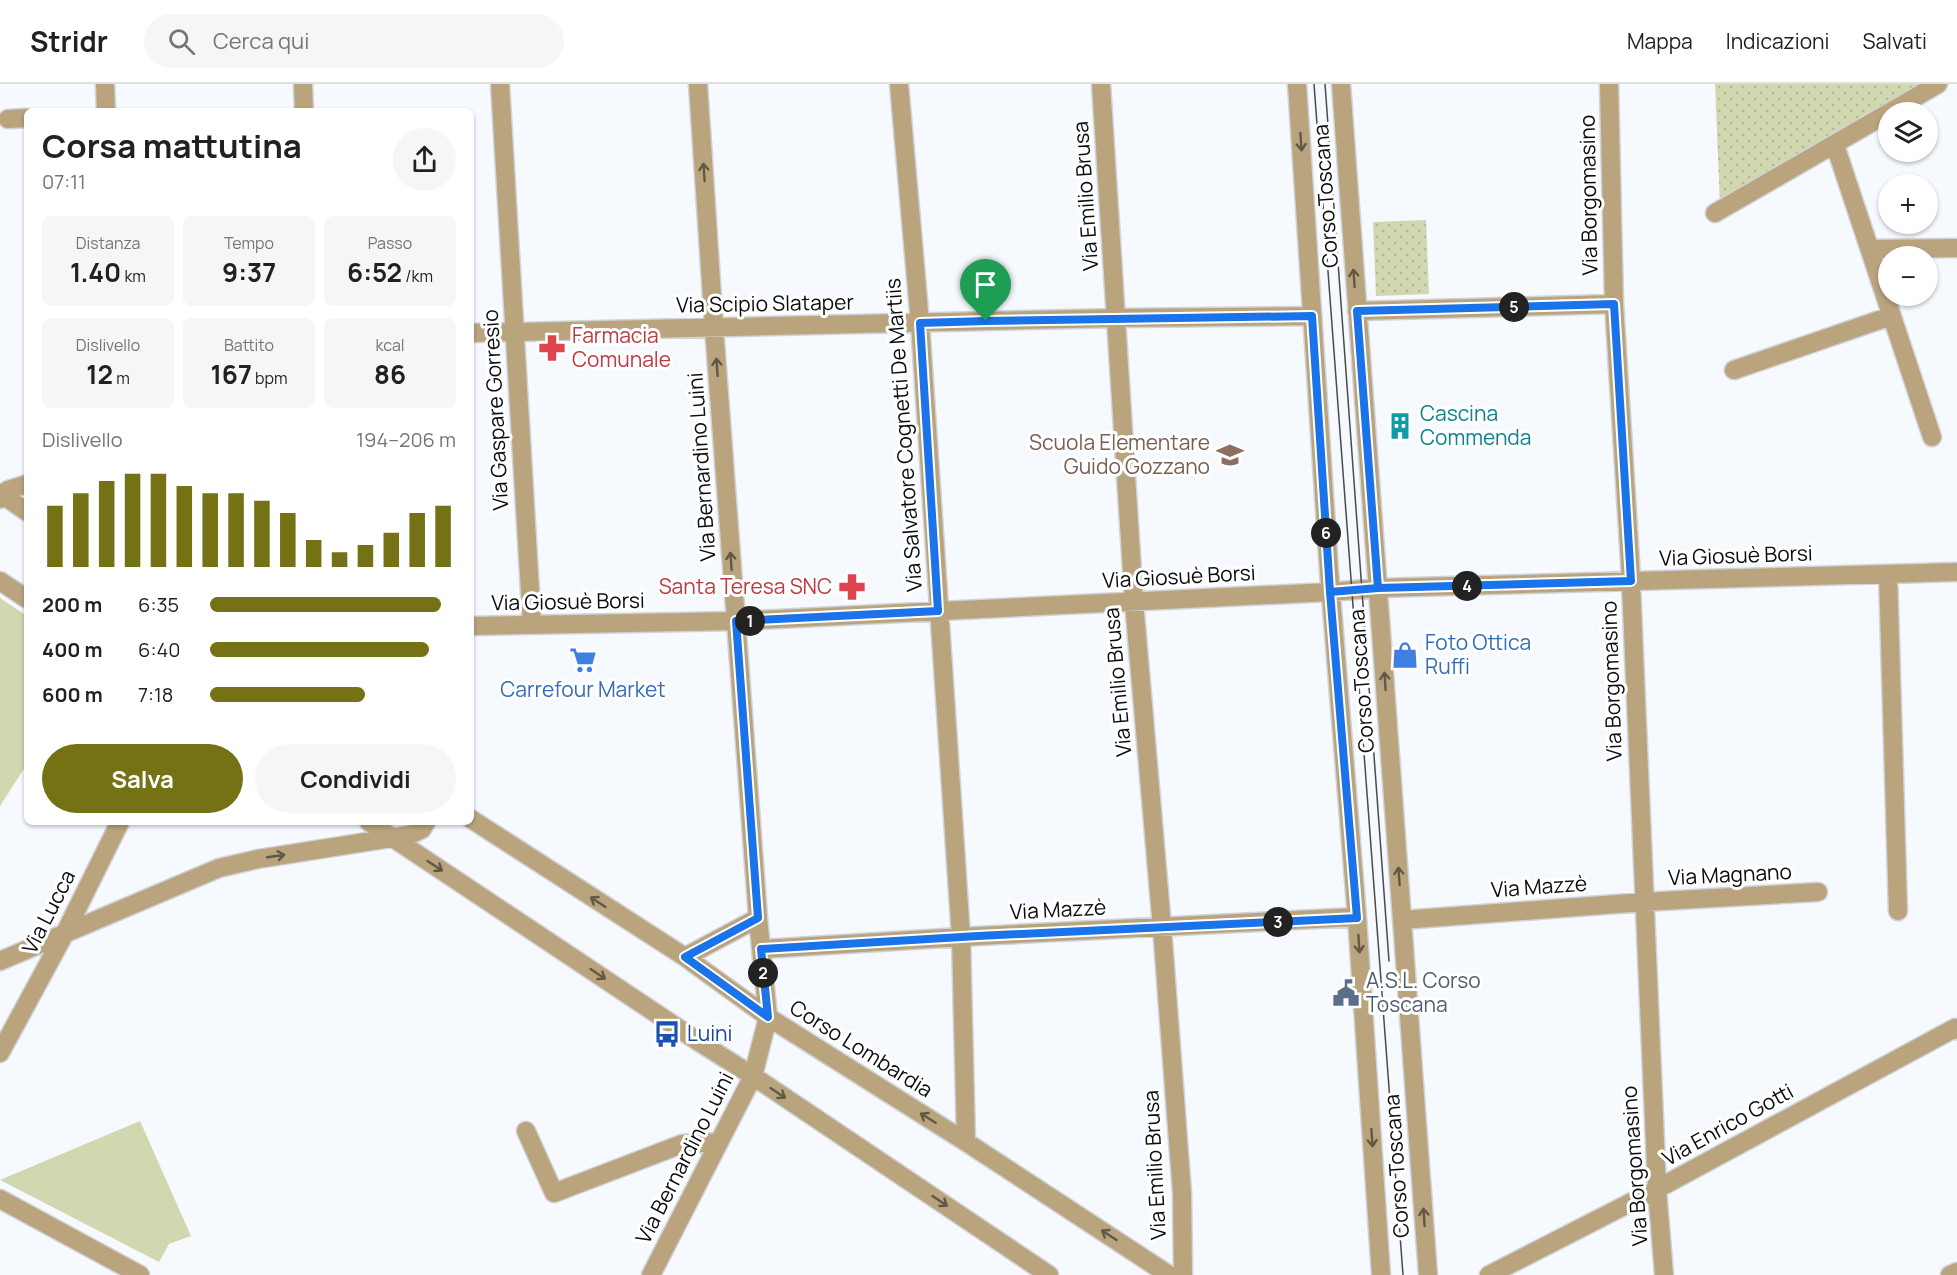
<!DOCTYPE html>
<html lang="it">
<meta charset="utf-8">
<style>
:root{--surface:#fff;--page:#f6f6f6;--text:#202124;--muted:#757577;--line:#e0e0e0;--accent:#747215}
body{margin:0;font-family:Manrope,sans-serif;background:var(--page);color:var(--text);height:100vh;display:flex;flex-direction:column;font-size:22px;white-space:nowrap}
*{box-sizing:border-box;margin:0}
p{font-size:20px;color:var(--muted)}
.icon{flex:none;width:33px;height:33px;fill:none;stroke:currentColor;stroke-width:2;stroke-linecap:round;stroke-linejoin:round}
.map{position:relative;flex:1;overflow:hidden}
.details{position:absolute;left:24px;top:24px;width:450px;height:717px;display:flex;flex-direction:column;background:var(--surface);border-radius:9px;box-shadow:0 2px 4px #0004}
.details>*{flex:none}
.fabs{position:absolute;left:1878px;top:18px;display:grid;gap:12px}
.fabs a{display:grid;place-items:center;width:60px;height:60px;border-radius:50%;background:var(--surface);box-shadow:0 2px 4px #0004;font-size:30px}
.pin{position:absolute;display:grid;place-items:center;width:51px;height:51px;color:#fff;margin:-62px -26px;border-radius:50% 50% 50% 0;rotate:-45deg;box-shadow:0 0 6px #0007}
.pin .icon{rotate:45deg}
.km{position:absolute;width:30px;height:30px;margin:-15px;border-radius:50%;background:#222;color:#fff;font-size:16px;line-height:30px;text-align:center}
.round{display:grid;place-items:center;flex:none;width:63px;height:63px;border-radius:32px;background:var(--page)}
.summary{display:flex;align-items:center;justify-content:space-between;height:102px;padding:0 18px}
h1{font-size:33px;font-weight:700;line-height:45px}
.metrics{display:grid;grid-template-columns:repeat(3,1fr);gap:9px;height:102px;padding:6px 18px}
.metrics div{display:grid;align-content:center;border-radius:9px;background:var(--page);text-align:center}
.metrics b{font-size:26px;font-weight:700}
.metrics small{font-size:16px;font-weight:400}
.metrics p{font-size:16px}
.chart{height:168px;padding:12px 18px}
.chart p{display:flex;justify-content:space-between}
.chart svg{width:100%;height:108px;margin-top:6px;stroke:var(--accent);stroke-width:6}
.cta{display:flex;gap:12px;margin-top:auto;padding:12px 18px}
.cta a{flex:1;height:69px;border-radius:36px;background:var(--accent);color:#fff;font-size:24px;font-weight:700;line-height:69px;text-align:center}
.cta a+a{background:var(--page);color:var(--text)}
ul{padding:0 18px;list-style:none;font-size:20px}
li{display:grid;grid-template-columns:96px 72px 1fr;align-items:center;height:45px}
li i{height:15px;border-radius:8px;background:var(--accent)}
header{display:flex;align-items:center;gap:36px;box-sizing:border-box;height:84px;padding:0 30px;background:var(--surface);border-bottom:2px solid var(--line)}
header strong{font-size:28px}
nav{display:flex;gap:33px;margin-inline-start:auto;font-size:21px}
.search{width:420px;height:54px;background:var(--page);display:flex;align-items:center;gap:15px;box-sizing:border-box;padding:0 21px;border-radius:33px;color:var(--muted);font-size:22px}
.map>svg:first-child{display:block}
.grass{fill:#d1d7af}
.park{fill:url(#park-dots)}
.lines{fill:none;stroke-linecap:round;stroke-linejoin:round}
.minor-casing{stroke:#d0d3d8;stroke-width:21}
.minor{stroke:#baa47d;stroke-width:18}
.tram{stroke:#494b4e;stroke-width:1.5}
.oneway{stroke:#625846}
.route-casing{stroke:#fff;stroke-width:12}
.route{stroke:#1a73e8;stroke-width:8}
.labels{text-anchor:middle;stroke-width:6;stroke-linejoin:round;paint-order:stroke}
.street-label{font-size:21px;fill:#0a0c0e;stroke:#fff}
.health-label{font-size:21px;fill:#be3a42;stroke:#fff;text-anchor:start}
.culture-label{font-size:21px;fill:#0d838f;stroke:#fff;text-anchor:start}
.education-label{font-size:21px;fill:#785e54;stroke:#fff;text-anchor:end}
.shop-label{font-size:21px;fill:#366cbe;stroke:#fff;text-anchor:start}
.service-label{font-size:21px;fill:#4e5e75;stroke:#fff;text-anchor:start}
.transit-label{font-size:21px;fill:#164399;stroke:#fff;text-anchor:start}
</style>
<header>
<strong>Stridr</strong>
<div class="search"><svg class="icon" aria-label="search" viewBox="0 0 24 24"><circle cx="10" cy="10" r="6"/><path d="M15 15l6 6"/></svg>Cerca qui</div>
<nav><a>Mappa</a><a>Indicazioni</a><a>Salvati</a></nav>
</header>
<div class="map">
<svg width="1957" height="1191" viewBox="0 0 1957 1191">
<defs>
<pattern id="park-dots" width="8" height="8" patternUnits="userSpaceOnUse" patternTransform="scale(1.5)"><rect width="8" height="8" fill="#d1d7af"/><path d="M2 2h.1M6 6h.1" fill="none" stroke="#b2b795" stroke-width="1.8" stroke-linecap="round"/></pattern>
</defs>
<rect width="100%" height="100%" fill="#f6f9fe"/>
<path class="grass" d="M0 514 27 532V680L0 722Z
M140 1037 191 1152 169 1160 159 1178 0 1096Z"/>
<path class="park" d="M1715 0H1925L1720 120Z
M1426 136 1429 210 1376 212 1373 138Z"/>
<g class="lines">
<defs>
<path id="minor" d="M105 0 106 27
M303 0 304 27
M500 0 532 541
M899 0 920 239 961 853 966 1058
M1101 0 1134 518 1162 843 1182 1109 1183 1191
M1297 0 1329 487 1357 833 1381 1191
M1341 0 1428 1191
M1609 0 1614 220 1630 477 1657 1105 1664 1191
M1890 28 1938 0
M8 35 27 34
M1835 61 1932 353
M1715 129 1888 29
M1871 165 1957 164
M1357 227 1614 220
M471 249 1117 234 1312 232
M1734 286 1891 232
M0 409 27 428
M0 415 8 406 27 400
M1888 490 1898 827
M0 497 27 515
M471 542 736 537 1330 508 1378 504 1957 488
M471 735 685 873 768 933 966 1058 1169 1191
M369 738 699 958 753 992 1049 1191
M1402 836 1644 818 1818 808
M761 865 978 852 1357 833
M685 873 758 834
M0 877 219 784 258 775 410 751 422 745 426 738
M0 969 65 849 120 738
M526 1047 554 1109 682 1060 719 1058
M0 1115 140 1191
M651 1191 753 992 768 933 758 834 736 537 714 244 698 0
M1489 1191 1657 1105 1955 944 1957 946
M1950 1191 1957 1188"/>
</defs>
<use href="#minor" class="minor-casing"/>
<use href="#minor" class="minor"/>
<path class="tram" d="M1314 0 1403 1191
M1325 0 1389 877"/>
</g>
<defs><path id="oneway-shaft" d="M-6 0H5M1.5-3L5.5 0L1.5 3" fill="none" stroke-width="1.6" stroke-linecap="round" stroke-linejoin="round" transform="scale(1.5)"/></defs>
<g class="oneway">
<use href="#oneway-shaft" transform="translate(1301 58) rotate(86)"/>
<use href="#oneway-shaft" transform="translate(704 88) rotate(-94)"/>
<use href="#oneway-shaft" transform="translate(1354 194) rotate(-94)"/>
<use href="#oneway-shaft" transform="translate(717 283) rotate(-94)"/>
<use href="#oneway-shaft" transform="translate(731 477) rotate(-94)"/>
<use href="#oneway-shaft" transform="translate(1385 597) rotate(-94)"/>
<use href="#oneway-shaft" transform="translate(276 772) rotate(-8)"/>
<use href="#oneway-shaft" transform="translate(435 782) rotate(33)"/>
<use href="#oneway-shaft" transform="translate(1399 792) rotate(-94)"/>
<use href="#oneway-shaft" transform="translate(598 818) rotate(-147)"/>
<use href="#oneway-shaft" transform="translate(1359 860) rotate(86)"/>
<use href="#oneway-shaft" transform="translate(598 890) rotate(34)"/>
<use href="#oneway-shaft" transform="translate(778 1009) rotate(34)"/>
<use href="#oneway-shaft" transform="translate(928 1034) rotate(-148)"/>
<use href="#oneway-shaft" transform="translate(1372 1054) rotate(86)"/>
<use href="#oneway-shaft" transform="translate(940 1117) rotate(34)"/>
<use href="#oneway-shaft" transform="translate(1424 1133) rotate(-94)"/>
<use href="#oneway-shaft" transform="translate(1109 1151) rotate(-147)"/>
</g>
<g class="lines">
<defs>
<path id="route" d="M986 237 920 239 938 527 736 537 758 834 685 873 768 933 761 865 978 852 1357 834 1330 508 1378 504 1631 497 1614 220 1357 227 1378 504 1330 508 1312 232 986 237"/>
</defs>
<use href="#route" class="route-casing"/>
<use href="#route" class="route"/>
</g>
<defs>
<symbol id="pharmacy-bare" viewBox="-9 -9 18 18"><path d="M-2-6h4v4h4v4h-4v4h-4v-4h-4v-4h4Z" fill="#e0444e" stroke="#fff" stroke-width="2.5" paint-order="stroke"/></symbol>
<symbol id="building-bare" viewBox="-9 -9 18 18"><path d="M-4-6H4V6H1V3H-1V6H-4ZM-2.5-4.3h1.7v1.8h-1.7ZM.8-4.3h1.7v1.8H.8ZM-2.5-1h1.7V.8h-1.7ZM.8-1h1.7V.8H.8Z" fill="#0f9aa8" stroke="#fff" stroke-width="2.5" paint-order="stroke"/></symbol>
<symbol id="school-bare" viewBox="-9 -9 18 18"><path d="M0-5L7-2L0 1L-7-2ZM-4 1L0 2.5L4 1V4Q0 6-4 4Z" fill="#8d6e63" stroke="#fff" stroke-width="2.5" paint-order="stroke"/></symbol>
<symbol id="shop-bare" viewBox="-9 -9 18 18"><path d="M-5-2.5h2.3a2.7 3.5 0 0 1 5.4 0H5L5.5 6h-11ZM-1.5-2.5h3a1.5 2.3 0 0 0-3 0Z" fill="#3f7fe0" stroke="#fff" stroke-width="2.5" paint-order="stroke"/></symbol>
<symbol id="supermarket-bare" viewBox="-9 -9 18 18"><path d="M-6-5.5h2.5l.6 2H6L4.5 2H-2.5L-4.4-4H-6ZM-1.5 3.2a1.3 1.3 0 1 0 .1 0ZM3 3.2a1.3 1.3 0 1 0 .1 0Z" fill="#3f7fe0" stroke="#fff" stroke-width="2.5" paint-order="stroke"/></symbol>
<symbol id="civic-bare" viewBox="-9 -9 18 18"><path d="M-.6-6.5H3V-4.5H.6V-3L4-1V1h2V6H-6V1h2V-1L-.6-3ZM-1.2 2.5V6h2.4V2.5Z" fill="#5c6f8a" stroke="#fff" stroke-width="2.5" paint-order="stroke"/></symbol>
<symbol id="bus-bare" viewBox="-9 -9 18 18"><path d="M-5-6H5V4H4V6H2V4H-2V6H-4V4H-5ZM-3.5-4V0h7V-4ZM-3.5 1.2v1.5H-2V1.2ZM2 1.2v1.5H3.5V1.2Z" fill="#1a4fb4" stroke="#fff" stroke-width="2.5" paint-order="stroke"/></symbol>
</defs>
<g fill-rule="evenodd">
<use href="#pharmacy-bare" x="533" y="245" width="38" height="38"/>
<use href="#building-bare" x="1381" y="323" width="38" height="38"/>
<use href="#school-bare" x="1211" y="352" width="38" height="38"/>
<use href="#pharmacy-bare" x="833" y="484" width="38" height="38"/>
<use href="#shop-bare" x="1386" y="552" width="38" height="38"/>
<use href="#supermarket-bare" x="564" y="557" width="38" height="38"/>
<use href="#civic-bare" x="1327" y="890" width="38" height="38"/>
<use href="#bus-bare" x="648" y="931" width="38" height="38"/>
</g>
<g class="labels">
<g class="street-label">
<text transform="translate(1589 111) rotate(-91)" y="7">Via Borgomasino</text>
<text transform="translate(1086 112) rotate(-94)" y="7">Via Emilio Brusa</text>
<text transform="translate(1326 112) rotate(-94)" y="7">Corso Toscana</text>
<text transform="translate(765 220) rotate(-1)" y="7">Via Scipio Slataper</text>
<text transform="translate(496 326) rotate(-93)" y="7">Via Gaspare Gorresio</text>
<text transform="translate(904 351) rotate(-94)" y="7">Via Salvatore Cognetti De Martiis</text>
<text transform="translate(702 383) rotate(-94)" y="7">Via Bernardino Luini</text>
<text transform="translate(1736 472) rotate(-2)" y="7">Via Giosuè Borsi</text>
<text transform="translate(1179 493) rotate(-3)" y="7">Via Giosuè Borsi</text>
<text transform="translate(568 518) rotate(-1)" y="7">Via Giosuè Borsi</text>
<text transform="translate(1362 597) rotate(-94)" y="7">Corso Toscana</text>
<text transform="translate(1612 597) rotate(-92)" y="7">Via Borgomasino</text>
<text transform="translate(1118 598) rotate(-95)" y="7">Via Emilio Brusa</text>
<text transform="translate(1730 791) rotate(-3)" y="7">Via Magnano</text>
<text transform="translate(1539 803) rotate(-4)" y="7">Via Mazzè</text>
<text transform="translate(1058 826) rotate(-3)" y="7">Via Mazzè</text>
<text transform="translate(49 828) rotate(-63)" y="7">Via Lucca</text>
<text transform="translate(861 965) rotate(32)" y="7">Corso Lombardia</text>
<text transform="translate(1728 1041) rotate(-29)" y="7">Via Enrico Gotti</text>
<text transform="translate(685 1074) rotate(-63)" y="7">Via Bernardino Luini</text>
<text transform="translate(1155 1081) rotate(-93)" y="7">Via Emilio Brusa</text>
<text transform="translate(1397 1082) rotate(-94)" y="7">Corso Toscana</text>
<text transform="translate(1635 1082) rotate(-94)" y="7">Via Borgomasino</text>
</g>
<g class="health-label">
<text x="572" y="259">Farmacia<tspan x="572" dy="24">Comunale</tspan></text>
<text x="832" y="510" text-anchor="end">Santa Teresa SNC</text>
</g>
<g class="culture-label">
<text x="1420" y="337">Cascina<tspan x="1420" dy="24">Commenda</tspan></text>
</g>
<g class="education-label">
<text x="1210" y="366">Scuola Elementare<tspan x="1210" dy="24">Guido Gozzano</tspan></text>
</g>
<g class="shop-label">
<text x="1425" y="566">Foto Ottica<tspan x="1425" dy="24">Ruffi</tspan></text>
<text x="583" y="613" text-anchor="middle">Carrefour Market</text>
</g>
<g class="service-label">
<text x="1366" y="904">A.S.L. Corso<tspan x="1366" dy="24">Toscana</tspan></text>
</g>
<g class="transit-label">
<text x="687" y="957">Luini</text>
</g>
</g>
</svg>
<div class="fabs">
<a><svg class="icon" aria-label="layers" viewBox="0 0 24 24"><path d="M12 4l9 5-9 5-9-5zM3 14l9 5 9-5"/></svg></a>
<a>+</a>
<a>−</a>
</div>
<div class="pin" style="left:986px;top:237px;background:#1e9e55"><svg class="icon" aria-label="arrive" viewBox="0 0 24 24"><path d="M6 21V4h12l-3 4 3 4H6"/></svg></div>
<b class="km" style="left:750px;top:537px">1</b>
<b class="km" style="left:763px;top:889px">2</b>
<b class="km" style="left:1278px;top:838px">3</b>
<b class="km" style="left:1467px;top:502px">4</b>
<b class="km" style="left:1514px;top:223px">5</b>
<b class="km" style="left:1326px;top:449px">6</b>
<section class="details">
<div class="summary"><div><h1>Corsa mattutina</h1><p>07:11</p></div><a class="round"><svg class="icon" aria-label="share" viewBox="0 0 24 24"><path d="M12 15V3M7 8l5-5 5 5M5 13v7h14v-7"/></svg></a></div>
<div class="metrics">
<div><p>Distanza</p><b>1.40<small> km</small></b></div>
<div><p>Tempo</p><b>9:37</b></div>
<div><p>Passo</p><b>6:52<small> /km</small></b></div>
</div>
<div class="metrics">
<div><p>Dislivello</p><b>12<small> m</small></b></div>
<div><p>Battito</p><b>167<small> bpm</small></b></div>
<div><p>kcal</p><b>86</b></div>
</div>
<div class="chart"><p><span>Dislivello</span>194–206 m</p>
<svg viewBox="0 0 160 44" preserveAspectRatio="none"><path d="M5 44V19M15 44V14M25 44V9M35 44V6M45 44V6M55 44V11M65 44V14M75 44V14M85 44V17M95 44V22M105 44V33M115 44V38M125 44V35M135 44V30M145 44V22M155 44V19"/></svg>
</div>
<ul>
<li><b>200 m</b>6:35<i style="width:94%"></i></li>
<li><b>400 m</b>6:40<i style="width:89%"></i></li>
<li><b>600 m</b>7:18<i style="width:63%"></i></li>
</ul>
<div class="cta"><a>Salva</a><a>Condividi</a></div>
</section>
</div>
